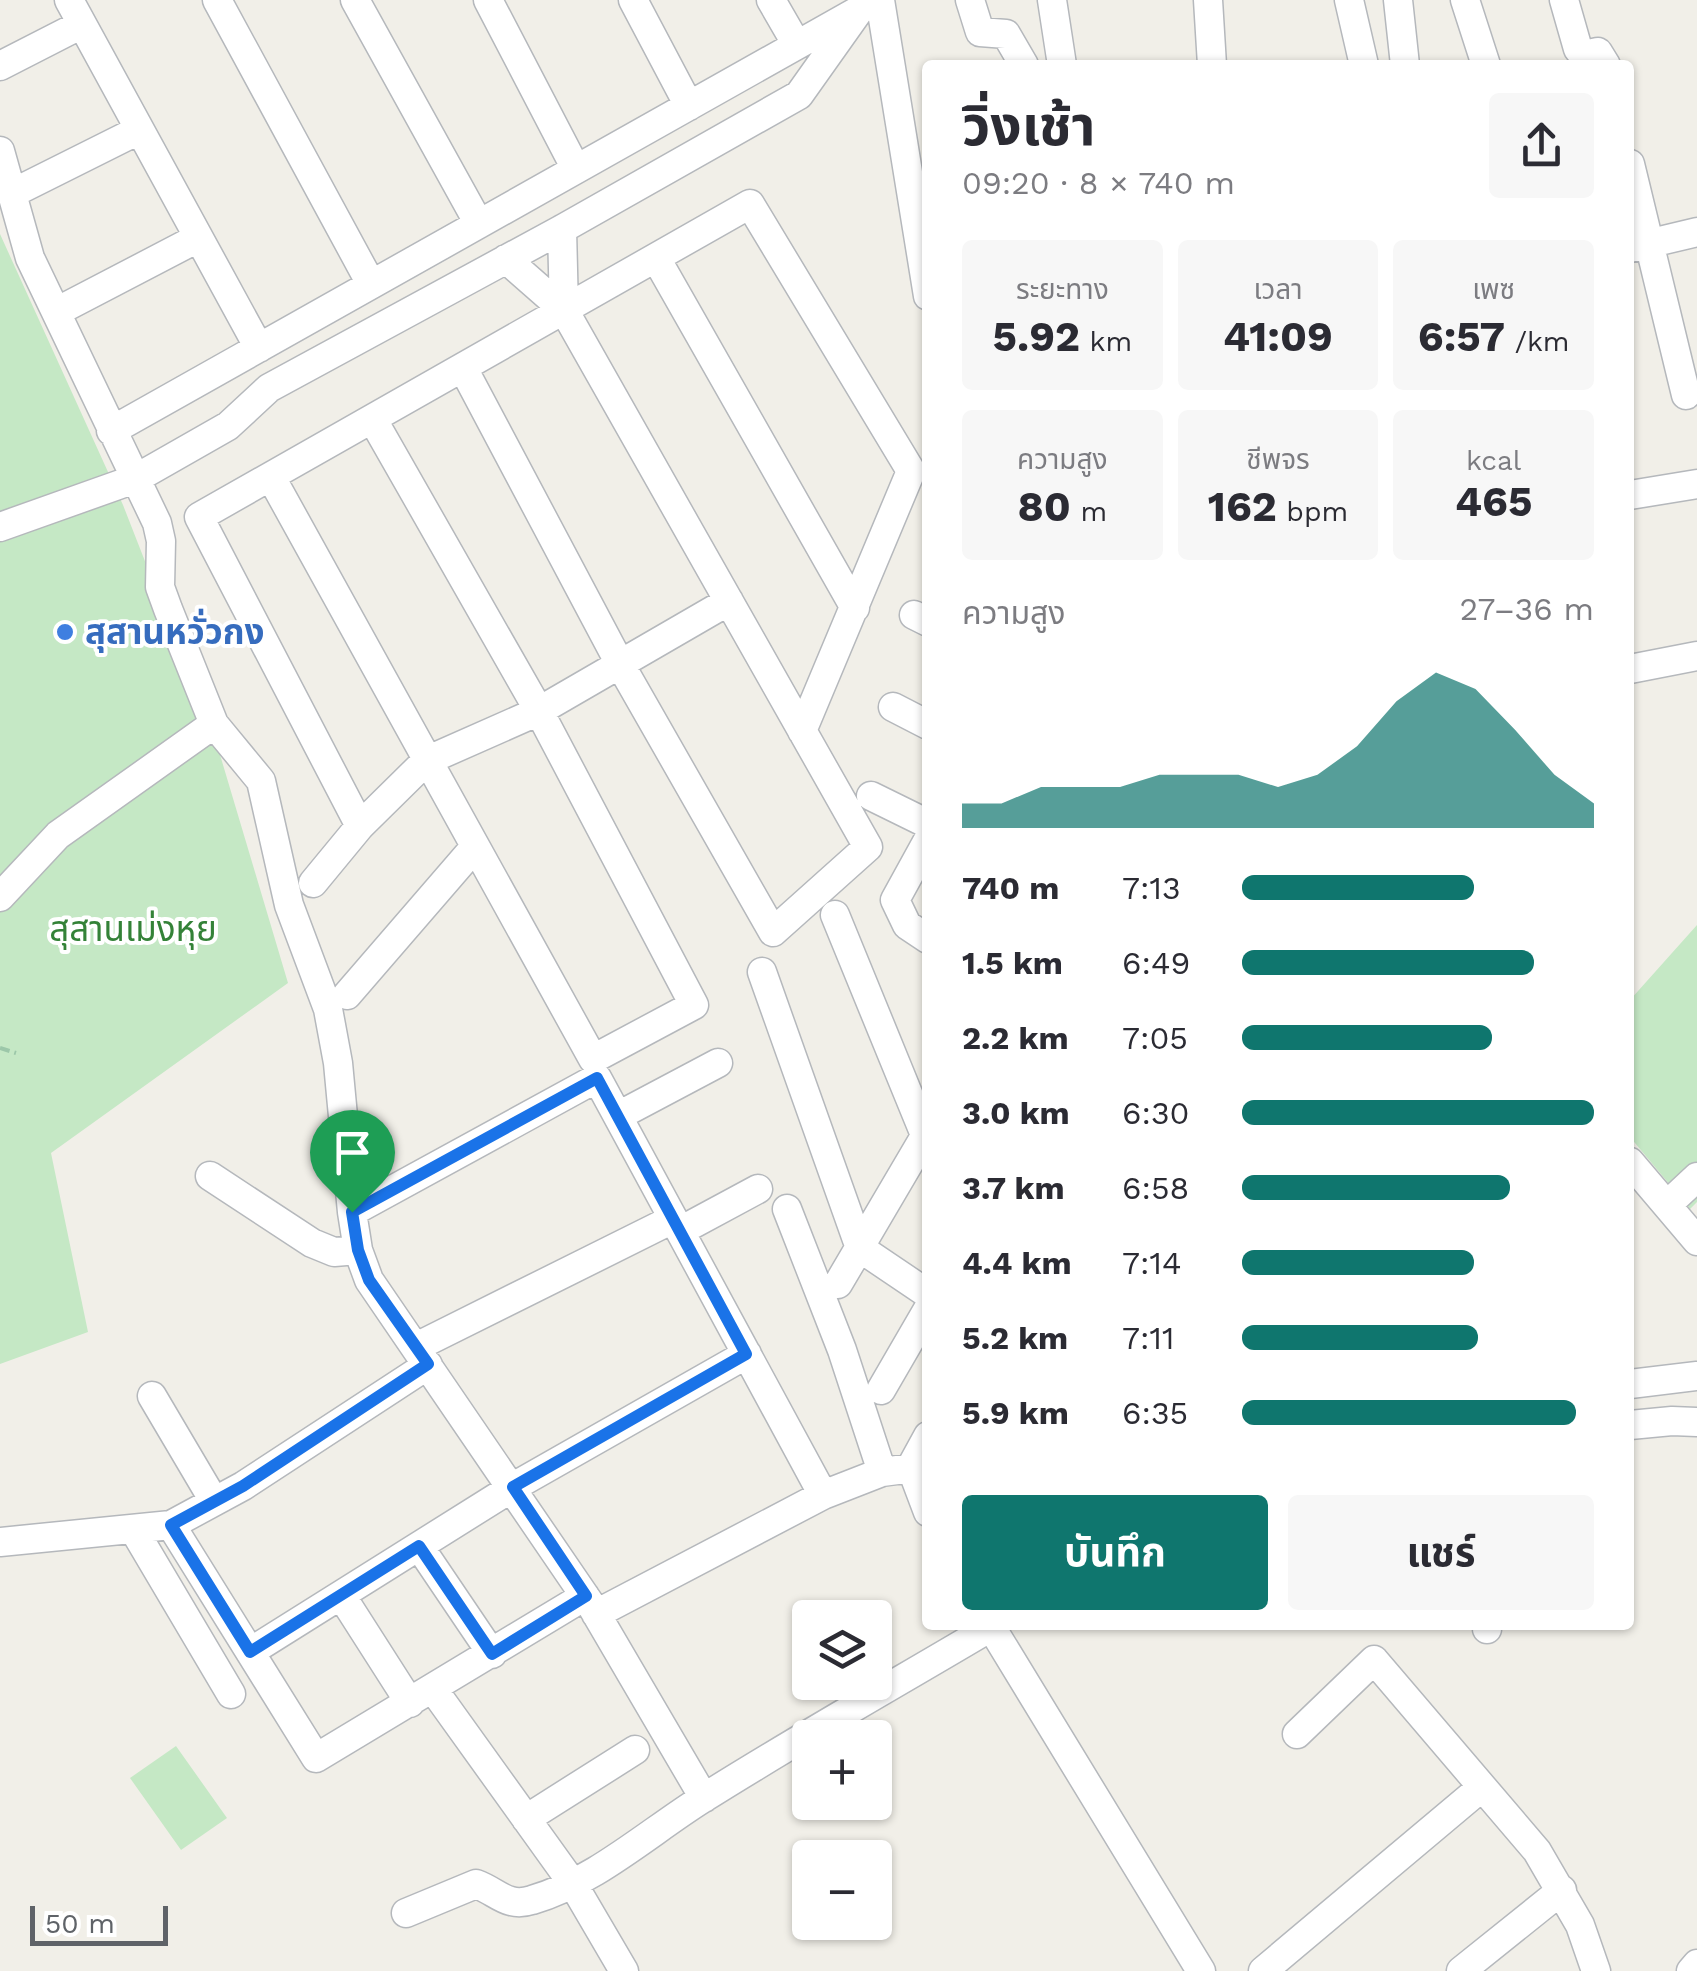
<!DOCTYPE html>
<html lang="th">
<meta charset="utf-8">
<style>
:root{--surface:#fff;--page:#f7f7f7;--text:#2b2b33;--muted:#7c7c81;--accent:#0f766e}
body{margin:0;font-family:"Work Sans","Noto Sans Thai",sans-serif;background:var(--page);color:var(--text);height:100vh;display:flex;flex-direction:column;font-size:38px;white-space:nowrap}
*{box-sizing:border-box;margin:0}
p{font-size:32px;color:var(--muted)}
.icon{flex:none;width:55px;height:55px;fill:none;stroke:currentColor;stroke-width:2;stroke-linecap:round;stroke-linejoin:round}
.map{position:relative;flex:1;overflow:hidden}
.panel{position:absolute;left:922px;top:60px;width:712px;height:1570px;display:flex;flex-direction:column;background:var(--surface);border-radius:10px;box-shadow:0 2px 8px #0004}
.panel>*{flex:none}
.controls{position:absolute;left:792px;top:1600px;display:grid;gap:20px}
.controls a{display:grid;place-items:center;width:100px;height:100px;border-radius:10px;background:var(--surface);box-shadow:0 2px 8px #0004;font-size:50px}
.scale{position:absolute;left:30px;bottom:25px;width:138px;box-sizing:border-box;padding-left:10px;border:5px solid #5f6368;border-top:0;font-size:28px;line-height:35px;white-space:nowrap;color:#5f6368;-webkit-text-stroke:8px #fff;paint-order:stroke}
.pin{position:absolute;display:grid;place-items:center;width:85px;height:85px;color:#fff;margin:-102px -42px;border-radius:50% 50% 50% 0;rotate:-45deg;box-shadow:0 0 10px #0007}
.pin .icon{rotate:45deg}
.round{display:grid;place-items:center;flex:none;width:105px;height:105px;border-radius:10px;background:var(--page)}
.overview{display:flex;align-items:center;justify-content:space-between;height:170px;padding:0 40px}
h1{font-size:55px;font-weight:700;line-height:75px}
.figures{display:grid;grid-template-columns:repeat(3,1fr);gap:15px;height:170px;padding:10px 40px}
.figures div{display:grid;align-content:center;border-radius:10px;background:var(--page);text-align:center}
.figures b{font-size:42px;font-weight:700}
.figures small{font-size:28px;font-weight:400}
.figures p{font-size:28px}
.chart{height:280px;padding:20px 40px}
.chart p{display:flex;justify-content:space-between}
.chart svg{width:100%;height:180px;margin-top:10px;fill:var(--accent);opacity:.7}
.cta{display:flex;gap:20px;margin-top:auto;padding:20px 40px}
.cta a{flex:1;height:115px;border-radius:10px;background:var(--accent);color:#fff;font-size:40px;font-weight:700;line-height:115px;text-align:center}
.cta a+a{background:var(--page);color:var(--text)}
ul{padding:0 40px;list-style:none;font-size:32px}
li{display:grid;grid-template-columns:160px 120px 1fr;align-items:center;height:75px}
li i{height:25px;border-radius:12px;background:var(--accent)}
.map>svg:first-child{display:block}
.green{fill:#c5e8c5}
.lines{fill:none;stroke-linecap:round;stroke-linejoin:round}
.minor-casing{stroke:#b5b8bc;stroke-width:31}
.path{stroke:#9cc7a9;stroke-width:4;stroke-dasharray:10 5;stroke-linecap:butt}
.minor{stroke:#fff;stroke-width:28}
.route-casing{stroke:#fff;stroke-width:20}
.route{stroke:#1a73e8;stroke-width:12}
.shop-dot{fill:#3f7fe0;stroke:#fff;stroke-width:4}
.labels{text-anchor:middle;stroke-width:8;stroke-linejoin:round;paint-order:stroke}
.shop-label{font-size:35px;font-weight:bold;fill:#366cbe;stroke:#fff;text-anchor:start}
.park-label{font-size:35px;fill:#348238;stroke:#fff}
</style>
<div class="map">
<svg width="1697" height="1971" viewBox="0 0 1697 1971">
<rect width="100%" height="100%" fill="#f1efe8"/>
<path class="green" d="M0 234 123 505 218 748 288 983 51 1153 88 1332 0 1364Z
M1697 925V1202L1690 1209 1630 1137V1000Z
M176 1746 227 1818 181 1850 130 1778Z"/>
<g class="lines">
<defs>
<path id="minor" d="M69 0 259 348
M217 0 371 284
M355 0 479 224
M488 0 576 169
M633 0 689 106
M771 0 797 45
M880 0 928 296
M970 0 980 32 1006 34 1024 65
M1052 0 1062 65
M1208 0 1212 65
M1349 0 1364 65
M1398 0 1405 65
M1465 0 1486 65
M1564 0 1578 49 1584 55 1598 52 1606 65
M0 66 82 24
M0 151 30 258 157 523 161 541 160 587 168 609 214 724 261 781 289 905 328 1009 338 1063 352 1212 358 1250 369 1280 591 1605 704 1798
M1630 164 1686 395
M11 194 139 130
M1630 248 1697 232
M656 258 855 608
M506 259 564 310 562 229
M56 312 198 238
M463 368 620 664 773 932 868 847 564 310
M111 431 877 0
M271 477 593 1059 694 1005 539 711 373 420
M1630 495 1697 484
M0 527 135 479 228 426 269 388 562 229 799 95 860 9
M914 615 928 622
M1630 669 1697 656
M893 707 928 725
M871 796 928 824
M360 826 199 517 750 204 911 471 802 731
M928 840 895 900 907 925 928 939
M313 883 360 826 426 761 539 711 729 601
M0 897 58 835 214 724
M835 915 925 1135
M762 972 860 1248 928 1294
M347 995 474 848
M618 1116 718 1063
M1630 1162 1697 1241
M210 1176 312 1243 334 1252 358 1250
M1667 1205 1697 1177
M787 1209 842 1350 882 1472
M352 1212 597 1078 823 1495
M680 1231 758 1189
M838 1284 928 1131
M416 1347 673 1219
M1630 1384 1697 1376
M881 1390 928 1309
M152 1396 214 1501
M1630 1425 1672 1421 1697 1422
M928 1436 911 1467 928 1512
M171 1525 316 1758 585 1596
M134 1530 231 1694
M0 1542 171 1525 243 1486 428 1365
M419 1546 492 1654
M341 1595 410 1703
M596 1614 823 1495 882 1472 928 1466
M990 1625 1201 1971
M1487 1625V1629
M250 1652 513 1487 747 1354
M433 1689 573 1884 624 1971
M1297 1734 1374 1660 1537 1851 1580 1925 1596 1971
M526 1819 635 1750
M406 1913 476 1884C498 1892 507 1908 532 1900 594 1882 648 1833 702 1799 797 1739 895 1684 991 1627
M1263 1971 1482 1787
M1461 1971 1562 1890
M1691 1971 1697 1964"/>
</defs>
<use href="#minor" class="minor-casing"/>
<path class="path" d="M0 1048 16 1053"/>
<use href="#minor" class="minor"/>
</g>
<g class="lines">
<defs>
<path id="route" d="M597 1078 746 1354 513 1487 586 1596 492 1654 419 1546 250 1652 171 1525 243 1486 428 1364 369 1280 358 1250 352 1212Z"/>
</defs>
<use href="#route" class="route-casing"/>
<use href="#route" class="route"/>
</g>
<circle class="shop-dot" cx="65" cy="632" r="10"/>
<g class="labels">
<g class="shop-label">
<text x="85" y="644">สุสานหวั่วกง</text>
</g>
<g class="park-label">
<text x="133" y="941">สุสานเม่งหุย</text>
</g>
</g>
</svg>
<div class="controls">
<a><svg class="icon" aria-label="layers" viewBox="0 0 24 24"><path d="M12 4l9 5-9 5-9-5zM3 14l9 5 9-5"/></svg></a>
<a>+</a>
<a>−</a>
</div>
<div class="scale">50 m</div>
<div class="pin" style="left:352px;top:1212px;background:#1e9e55"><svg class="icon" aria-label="arrive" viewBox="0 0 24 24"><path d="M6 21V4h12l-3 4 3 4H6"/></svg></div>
<section class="panel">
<div class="overview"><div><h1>วิ่งเช้า</h1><p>09:20 · 8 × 740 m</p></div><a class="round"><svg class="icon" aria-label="share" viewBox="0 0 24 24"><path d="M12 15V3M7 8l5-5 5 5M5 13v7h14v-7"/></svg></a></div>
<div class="figures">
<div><p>ระยะทาง</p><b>5.92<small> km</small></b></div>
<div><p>เวลา</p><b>41:09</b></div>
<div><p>เพซ</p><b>6:57<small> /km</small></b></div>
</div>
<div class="figures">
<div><p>ความสูง</p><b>80<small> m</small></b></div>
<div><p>ชีพจร</p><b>162<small> bpm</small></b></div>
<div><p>kcal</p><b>465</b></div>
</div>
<div class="chart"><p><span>ความสูง</span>27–36 m</p>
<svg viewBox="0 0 160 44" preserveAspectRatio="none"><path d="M0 44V38L10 38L20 34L30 34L40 34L50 31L60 31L70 31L80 34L90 31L100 24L110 13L120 6L130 10L140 20L150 31L160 38V44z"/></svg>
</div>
<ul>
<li><b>740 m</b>7:13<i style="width:66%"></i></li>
<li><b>1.5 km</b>6:49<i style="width:83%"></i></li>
<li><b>2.2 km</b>7:05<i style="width:71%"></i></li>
<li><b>3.0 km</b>6:30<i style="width:100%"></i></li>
<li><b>3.7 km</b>6:58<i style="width:76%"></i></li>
<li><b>4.4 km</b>7:14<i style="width:66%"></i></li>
<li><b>5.2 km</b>7:11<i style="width:67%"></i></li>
<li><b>5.9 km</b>6:35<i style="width:95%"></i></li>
</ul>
<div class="cta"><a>บันทึก</a><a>แชร์</a></div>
</section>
</div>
